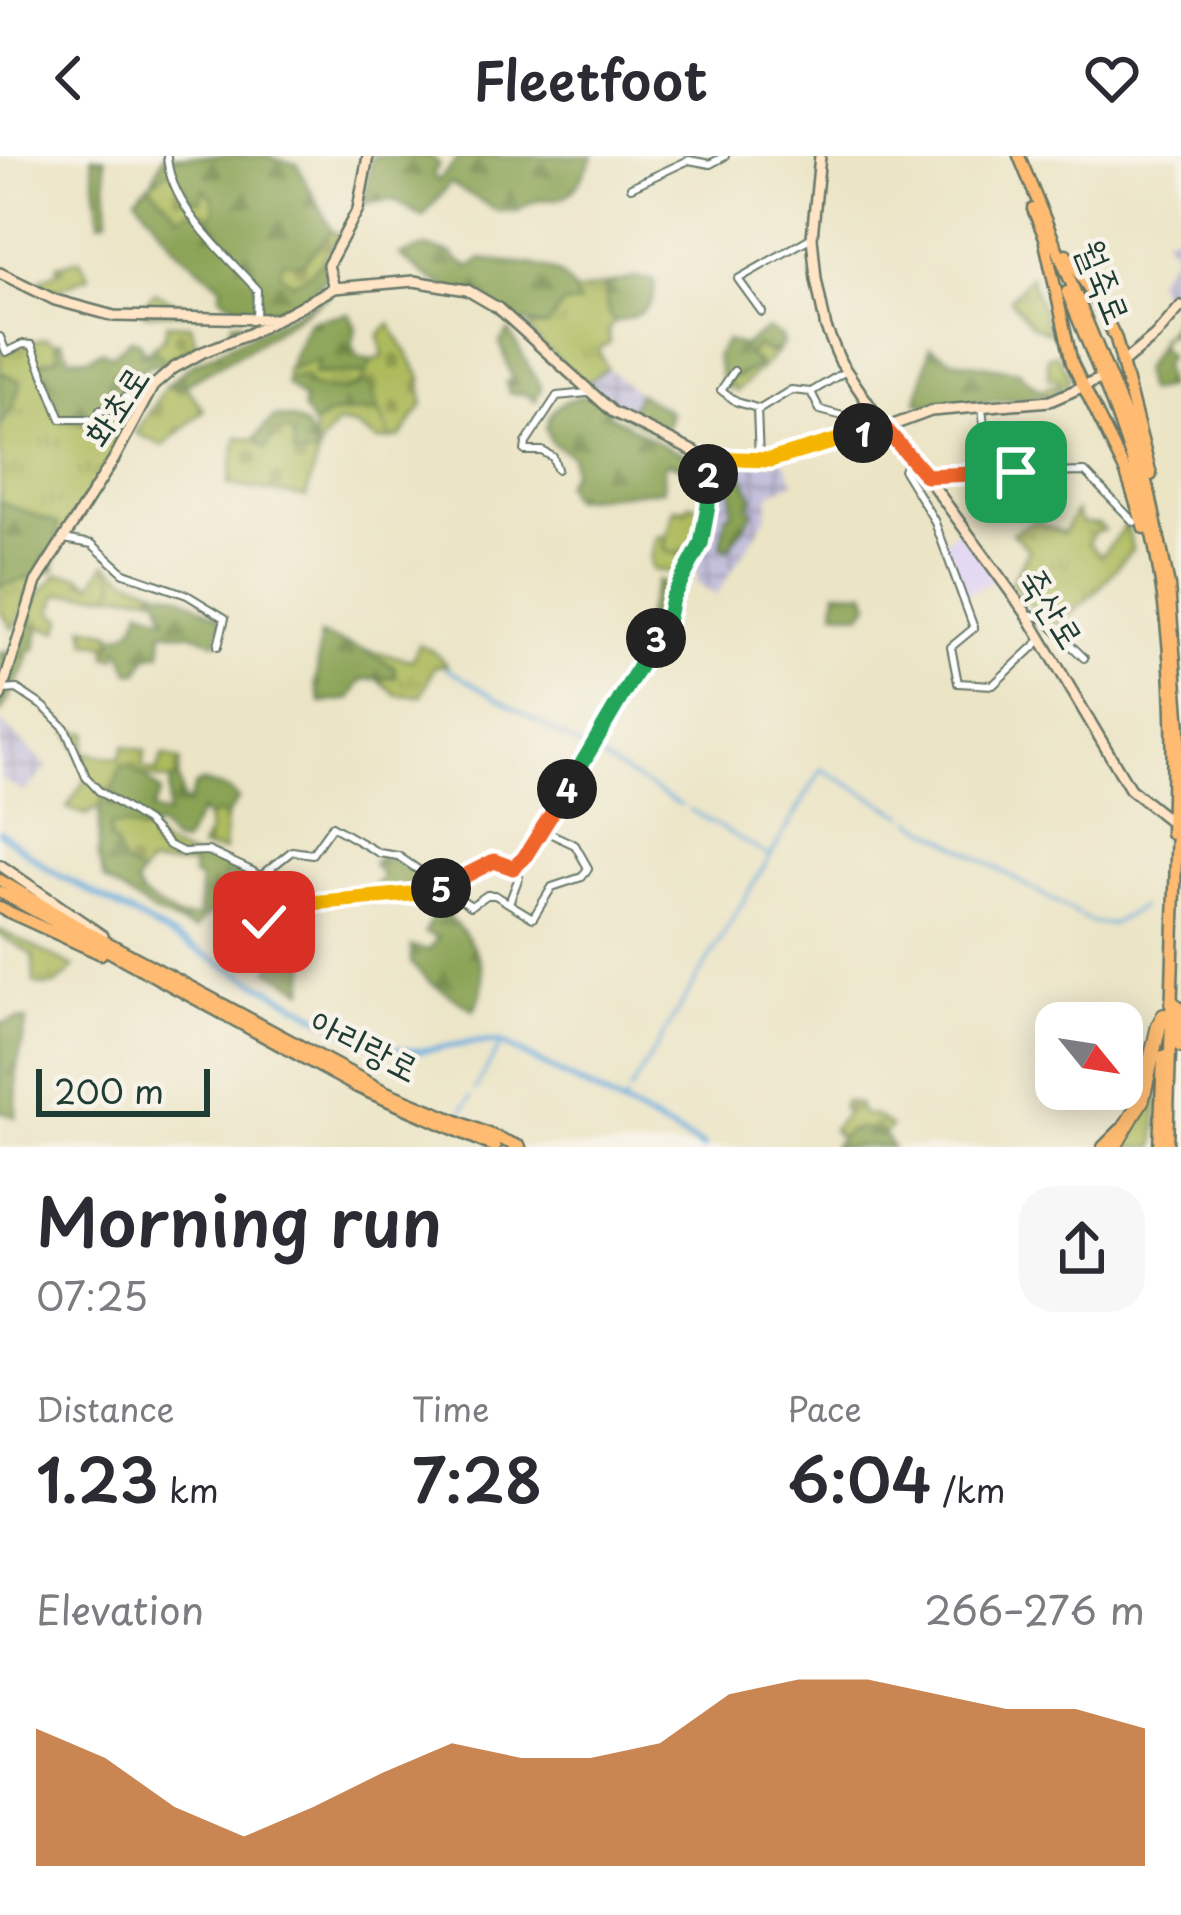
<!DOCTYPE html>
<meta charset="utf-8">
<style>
:root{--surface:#fff;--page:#f7f7f7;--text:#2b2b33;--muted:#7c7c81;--accent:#b45309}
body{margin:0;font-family:"Playpen Sans","Poor Story",sans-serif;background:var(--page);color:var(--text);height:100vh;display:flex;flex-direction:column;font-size:45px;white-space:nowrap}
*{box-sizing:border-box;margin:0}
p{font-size:39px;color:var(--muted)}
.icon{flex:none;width:66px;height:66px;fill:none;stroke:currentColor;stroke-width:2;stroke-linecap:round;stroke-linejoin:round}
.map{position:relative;height:991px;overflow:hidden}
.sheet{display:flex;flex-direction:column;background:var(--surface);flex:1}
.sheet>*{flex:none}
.needle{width:78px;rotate:120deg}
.tools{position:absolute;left:1035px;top:846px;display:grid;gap:24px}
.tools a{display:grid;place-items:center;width:108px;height:108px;border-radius:24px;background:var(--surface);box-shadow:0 6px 30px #0003;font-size:60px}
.scale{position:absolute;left:36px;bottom:30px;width:174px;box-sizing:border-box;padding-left:12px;border:6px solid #1f3d34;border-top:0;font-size:33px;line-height:42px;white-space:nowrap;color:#1f3d34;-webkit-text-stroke:9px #f7f3e8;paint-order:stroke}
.pin{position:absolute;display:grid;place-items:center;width:102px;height:102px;color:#fff;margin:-51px;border-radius:24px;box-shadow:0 6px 18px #0006}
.km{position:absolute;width:60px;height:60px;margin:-30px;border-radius:50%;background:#222;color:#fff;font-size:33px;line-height:60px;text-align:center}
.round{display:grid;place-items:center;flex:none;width:126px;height:126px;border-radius:36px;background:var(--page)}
.overview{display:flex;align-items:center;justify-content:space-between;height:204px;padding:0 36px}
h1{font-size:66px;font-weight:600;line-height:90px}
.metrics{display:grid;grid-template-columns:repeat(3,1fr);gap:18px;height:204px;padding:12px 36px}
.metrics div{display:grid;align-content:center}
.metrics b{font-size:60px;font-weight:600}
.metrics small{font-size:33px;font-weight:400}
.metrics p{font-size:33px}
.chart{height:336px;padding:24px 36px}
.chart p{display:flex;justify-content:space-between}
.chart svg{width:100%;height:216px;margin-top:12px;fill:var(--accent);opacity:.7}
header{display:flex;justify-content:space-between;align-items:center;height:156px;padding:0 36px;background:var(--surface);font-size:54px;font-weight:600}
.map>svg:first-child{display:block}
.built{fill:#e1d4f4}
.industrial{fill:url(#industrial-grid)}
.grass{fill:url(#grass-tufts);stroke:#667c48;stroke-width:3}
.forest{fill:url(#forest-firs);stroke:#547044;stroke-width:3}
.cemetery{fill:url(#cemetery-stones);stroke:#667c48;stroke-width:3}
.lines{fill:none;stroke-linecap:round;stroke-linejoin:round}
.stream{stroke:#67abdd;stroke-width:3}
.canal{stroke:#67abdd;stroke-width:6}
.street-casing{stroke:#667767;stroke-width:10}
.secondary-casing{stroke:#667767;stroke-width:14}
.primary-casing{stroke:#667767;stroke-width:15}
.highway-casing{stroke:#667767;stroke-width:18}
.street{stroke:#fff;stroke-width:6}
.secondary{stroke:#ffe4c6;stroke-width:9}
.primary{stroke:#febb71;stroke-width:10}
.highway{stroke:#febb71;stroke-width:14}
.split-1-casing{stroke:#fff;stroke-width:24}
.split-2-casing{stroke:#fff;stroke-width:24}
.split-3-casing{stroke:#fff;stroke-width:24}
.split-4-casing{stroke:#fff;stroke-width:24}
.split-5-casing{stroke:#fff;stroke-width:24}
.split-6-casing{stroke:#fff;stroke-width:24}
.split-1{stroke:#f0652b;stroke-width:15}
.split-2{stroke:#f5b400;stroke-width:15}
.split-3{stroke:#22a559;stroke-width:15}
.split-4{stroke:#22a559;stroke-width:15}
.split-5{stroke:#f0652b;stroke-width:15}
.split-6{stroke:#f5b400;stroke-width:15}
.labels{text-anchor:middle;stroke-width:9;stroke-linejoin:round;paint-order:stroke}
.street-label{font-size:36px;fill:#1f3d34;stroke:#f7f3e8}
</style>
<header><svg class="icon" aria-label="back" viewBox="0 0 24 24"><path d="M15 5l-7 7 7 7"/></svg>Fleetfoot<svg class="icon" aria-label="heart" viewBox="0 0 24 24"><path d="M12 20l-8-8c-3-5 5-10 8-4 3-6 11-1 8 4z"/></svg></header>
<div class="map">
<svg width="1181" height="991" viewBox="0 0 1181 991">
<defs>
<pattern id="industrial-grid" width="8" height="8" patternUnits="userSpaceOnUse" patternTransform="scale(3)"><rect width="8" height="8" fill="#c5c0db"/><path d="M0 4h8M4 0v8" fill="none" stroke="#9f9db2"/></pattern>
<pattern id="grass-tufts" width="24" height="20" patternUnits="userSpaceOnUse" patternTransform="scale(3)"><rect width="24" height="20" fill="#aebb5d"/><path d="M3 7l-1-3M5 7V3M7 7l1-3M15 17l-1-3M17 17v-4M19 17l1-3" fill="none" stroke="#8d994e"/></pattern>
<pattern id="forest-firs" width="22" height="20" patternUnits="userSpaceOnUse" patternTransform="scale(3)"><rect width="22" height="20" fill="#8aa354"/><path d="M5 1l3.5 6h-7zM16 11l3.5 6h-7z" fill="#708646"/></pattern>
<pattern id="cemetery-stones" width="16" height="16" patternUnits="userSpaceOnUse" patternTransform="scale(3)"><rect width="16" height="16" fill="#aebb5d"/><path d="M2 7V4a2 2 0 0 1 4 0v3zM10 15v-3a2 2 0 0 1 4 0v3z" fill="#8d994e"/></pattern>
</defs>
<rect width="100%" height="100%" fill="#f7f3e8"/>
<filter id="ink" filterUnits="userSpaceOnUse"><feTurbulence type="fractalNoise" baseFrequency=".00833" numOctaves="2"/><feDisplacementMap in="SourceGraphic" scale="24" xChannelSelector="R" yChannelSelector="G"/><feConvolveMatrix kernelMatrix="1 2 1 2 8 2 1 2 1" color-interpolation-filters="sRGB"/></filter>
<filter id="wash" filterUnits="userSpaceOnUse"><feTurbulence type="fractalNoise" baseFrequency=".004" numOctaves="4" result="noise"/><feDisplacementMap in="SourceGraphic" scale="48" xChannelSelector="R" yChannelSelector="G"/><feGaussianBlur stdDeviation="2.7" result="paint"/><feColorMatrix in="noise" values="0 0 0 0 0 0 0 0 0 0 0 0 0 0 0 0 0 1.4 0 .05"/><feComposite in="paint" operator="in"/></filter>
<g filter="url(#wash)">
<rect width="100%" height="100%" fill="#ebe4c5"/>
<path class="built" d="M959 373 998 423 965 438 944 385Z"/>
<path class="industrial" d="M1181 75V145L1175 152 1154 124 1176 96 1164 81Z
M607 212 639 238 626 260 609 251 585 228Z
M784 304 794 326 770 337 766 362 716 439 696 427 699 418 690 414 702 391 709 307 745 309Z
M0 565 48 612 24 636 0 623Z"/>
<path class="grass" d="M1030 120 1050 177 1031 169 1010 143Z
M604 129 608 156 615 166 608 174 610 187 598 193 607 212 585 228 533 180 529 171 546 170 563 148 578 147 575 136Z
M45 182 56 187 59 201 40 207 102 256 125 243 134 250 116 294 37 422 14 473 0 456V226L4 219 0 216V197Z
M758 189 769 197 778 196 736 236 729 227 727 234 722 225 741 220 759 207 749 200V195Z
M1057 198 1069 220 1066 228 1047 240 1043 234 1049 229 1057 231 1059 224 1049 222 1047 201Z
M322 203 315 217H369C355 240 334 234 311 230L304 220 287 223V213Z
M383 254 390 283 378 285 355 270 338 267 322 286 318 299 313 269 331 258Z
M1076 355 1081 367 1099 368 1104 374 1094 377 1088 387 1101 400 1127 368 1132 393 1097 435 1057 469 1031 450 1011 426 1029 394 1012 377 1035 365 1063 377Z
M665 380 664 394 691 402 679 422 672 416 653 414 650 404 656 381Z
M106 407 127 422 156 433 153 439 111 438 116 425Z
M419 488 436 497 447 509 435 510 422 540 397 539 378 523 395 521V512L364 494 412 504Z
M0 774 74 811C61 825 54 836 34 827L33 799 0 779Z
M1159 916 1155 991H1123L1147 951Z"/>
<path class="forest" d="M92 0 105 2 108 62 100 66Z
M164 0H265L297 8 332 75 302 108 280 117 324 105 327 118C304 155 254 167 220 139L222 130 177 94 136 41 149 28 179 60 200 45 189 42 173 14 151 27Z
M372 0H431L439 8 433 19 438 25 460 0H593C560 70 555 26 518 55H498L450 27 423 61 394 44 364 47Z
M425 91 451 97 456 104 470 111 481 103C522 109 565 102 579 147L563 148 546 170 505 164 486 140C454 142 423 119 400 99Z
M634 122 654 124C659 152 637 161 615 166L608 157 604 129Z
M331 138 258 187 185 229 177 233 167 229 189 210Z
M1181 154V174L1161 181 1160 192 1169 200 1163 209 1167 231 1147 236 1142 214Z
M349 157 356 172 352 190 359 202 372 204 369 217H314L320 204 287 213 309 165Z
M240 165V174L161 213 152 207 140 216 146 230 134 250 125 244 112 261 102 257 95 268 60 265 39 207 59 201 56 187 61 185 70 201 88 202 101 195 112 199 131 183 138 185 145 197 154 189 165 204 232 175V166Z
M767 173 781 181 783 190 769 197 757 190 749 199 759 211 722 225 716 200 726 185 744 190Z
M509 175 541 232 535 245 526 238 509 237 506 226 513 225 500 186Z
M930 191 953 204 1019 215C1025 227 1039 229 1047 240L931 251 917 246Z
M0 216 21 225 13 250 0 271Z
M304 220 311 230 342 236 362 228 372 230 373 239 383 254 331 258 313 269 303 253 304 244 286 228 287 223Z
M639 238 671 256 667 272 660 278 626 260Z
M585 240 598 241 609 251 608 258 672 294 705 304V317L668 307 664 311 663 334 571 343 564 329 572 315V300L552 287 546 273C551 249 563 244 585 240Z
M274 261C304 261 310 272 318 299L293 300 270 282 267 294 254 283Z
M739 310 753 342 749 349 753 356 728 393 721 390 726 360 732 356 731 317Z
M0 346 58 368 54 414 0 430Z
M658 424 674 433 665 464 650 489 637 483Z
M156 433 180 439 222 463 216 487 193 478 163 475 161 497 147 500 139 516H130L120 493 111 490 113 480C132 478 136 469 141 452L166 462 159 441 153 439Z
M837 435 866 436 870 447 861 458 835 455Z
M26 468 40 470 35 493 28 497 27 508 0 558V497L18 496Z
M320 479 364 494 395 512 396 521 362 524 350 543 321 547 316 529Z
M122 608 137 614 161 636 151 655 167 659 170 625 178 621 183 645 188 647 195 630 202 626 229 634 238 643 226 661 216 658 207 662 201 655 183 688 173 686 158 670 142 676 125 670 115 687C119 704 126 710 141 719L136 729 142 740 178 762 199 761 200 724 193 720 192 701 210 700 262 726 248 736 238 738 236 725 225 719 222 737 215 742 219 754 208 759 194 774 156 758 104 724 98 701 100 646 111 635Z
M377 702 397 703 435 731 366 739 383 720 373 708Z
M444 736 457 745 448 761C476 787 495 818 474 854L431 827 411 807V790L429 794 438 782 425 777Z
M286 784 307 789 304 834 269 814Z
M18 863 27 864 17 911 16 961 0 956V868Z
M867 971 884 978 892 991H833L844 977Z"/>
<path class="cemetery" d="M173 13 189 42 200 45 204 33 212 41 215 54 210 64 195 53 179 60 149 28Z
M332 75 339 79C327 99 313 121 291 127L280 117 282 106 302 108Z
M80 103 89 120 53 135 43 132 40 124 59 115 57 109Z
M155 136C167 146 179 144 191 156L143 158 144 147Z
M167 168 191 169 196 188 164 205 154 189 164 182Z
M390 168 421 221 423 248 401 281 390 283C386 264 373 246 372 230L362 228 372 204 383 201 379 179Z
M167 229 177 233 185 229 204 254 163 290 136 277Z
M286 275 293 279 294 299H318L306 341 228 329 237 281 254 283 266 293 274 276Z
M689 348 705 352 691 402 664 394 674 352 687 353Z
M106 407 116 425 111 438H58L52 456 63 463 58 475 26 468 39 438 58 418C70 420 83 417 91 429Z
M84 470 112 476 111 489 119 493 116 502 107 501 106 488 87 486Z
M69 575 88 577 83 596 119 603 124 590 145 595 142 612 157 616 163 599 180 605 178 621 170 625 146 620 122 608 111 635 100 646V654H93L88 660 67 652 88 619Z
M216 658 226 661 224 695 201 692 209 676 207 662Z
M111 670H125L141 676 149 673 160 688 192 701 193 709H149L141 719 124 709 115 687 109 684Z
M297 747 308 750 307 789 286 784 281 793 263 783 270 773 290 766Z
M845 945 858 948 862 958 876 960 891 971 884 978C870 971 851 968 840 982L832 973 847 957 842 953Z"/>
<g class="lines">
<path class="stream" d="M446 512 584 593
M593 598 681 649
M689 653 769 700
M912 664 1093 767 1112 768 1141 751
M475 934 501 887
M630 935 822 613 905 660
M623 948 626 943
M463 954 471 941
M444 991V990"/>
<path class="canal" d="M0 676 50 714 366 886C385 891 404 896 424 894 452 891 473 883 501 887L704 991"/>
</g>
</g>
<g filter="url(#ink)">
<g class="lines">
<defs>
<path id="street" d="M167 0C170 52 225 97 257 134L256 161
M631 31 689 4 710 8 725 0
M762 156 738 123 812 81
M0 181 6 196 23 188 32 189 61 263H97L100 254 112 255 125 241 139 250
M734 215 721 234 737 246 760 253 791 234 811 236
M846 215 811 236 820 254 866 266 873 274
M982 251 989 317
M757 252 759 305
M909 300 904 315 934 364 974 472 951 491 958 527 993 529 1041 484
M557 313 553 301 542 295H525L526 287 557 240 587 237
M926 320 1085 316 1134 366
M64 383 92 388 124 417 187 439 225 462 218 490
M1029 458 1044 463 1084 502
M3 534 17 533 44 551 65 572 86 621 99 635 147 666 169 689 183 696 208 695 252 715 293 742 311 747 432 737 494 705 513 711 543 674 667 466C673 436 692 416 701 388 710 360 708 331 707 302
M261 720 292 695 312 698 332 670 379 697 398 700 471 750 487 739H495L533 762 552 731 582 721 588 712 575 689 545 675
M509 747 519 721 513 711
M241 794 254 770 285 766 292 756 293 742"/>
<path id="secondary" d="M820 0 812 81 816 123 826 172 841 207 885 272 926 320 1026 457 1130 633 1169 664
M0 117 55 144 114 160 274 163
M334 132 328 109 358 53 368 0
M1121 208 1155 180 1181 150
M0 541 36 426 114 303 153 230 174 212 203 196 249 178 334 132 414 125 467 134 498 152 613 256 707 302 769 304 885 272 931 255 1050 245 1098 224
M0 709 103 780"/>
<path id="primary" d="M1019 0 1125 258 1150 339 1169 430 1180 573 1167 991
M1033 53 1049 91
M1045 86 1072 207 1126 317 1144 372
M1066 98 1099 148 1116 183 1151 319
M1067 136C1095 205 1125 273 1144 345 1173 454 1175 565 1171 677
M0 724 88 776 386 936 520 991
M0 736 357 931 495 991
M0 752 101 798
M1103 991 1120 974
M1159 991 1163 900"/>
<path id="highway" d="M1172 847 1178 854 1181 889
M1114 991 1142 943 1159 869 1164 860"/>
</defs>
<use href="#street" class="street-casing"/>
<use href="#secondary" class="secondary-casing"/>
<use href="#primary" class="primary-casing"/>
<use href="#highway" class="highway-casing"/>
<use href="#street" class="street"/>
<use href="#secondary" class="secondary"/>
<use href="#primary" class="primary"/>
<use href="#highway" class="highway"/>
</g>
</g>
<g class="lines" filter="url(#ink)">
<defs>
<path id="split-1" d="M863 277 885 272 926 320 1016 316"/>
<path id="split-2" d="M708 318 707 302 770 304 863 277"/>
<path id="split-3" d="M656 482 667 466 672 442 701 388 708 350V318"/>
<path id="split-4" d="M567 633 656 482"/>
<path id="split-5" d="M441 732 494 705 513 712 524 702 567 633"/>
<path id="split-6" d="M264 766H285L292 756 293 742 311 747 432 736 441 732"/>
</defs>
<use href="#split-1" class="split-1-casing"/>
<use href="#split-2" class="split-2-casing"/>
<use href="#split-3" class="split-3-casing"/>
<use href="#split-4" class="split-4-casing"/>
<use href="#split-5" class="split-5-casing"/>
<use href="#split-6" class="split-6-casing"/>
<use href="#split-1" class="split-1"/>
<use href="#split-2" class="split-2"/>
<use href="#split-3" class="split-3"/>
<use href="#split-4" class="split-4"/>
<use href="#split-5" class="split-5"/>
<use href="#split-6" class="split-6"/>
</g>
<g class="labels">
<g class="street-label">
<text transform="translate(1104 126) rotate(68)" y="13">월죽로</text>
<text transform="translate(116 250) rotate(-57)" y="13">화초로</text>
<text transform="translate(1052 452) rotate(58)" y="13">죽산로</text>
<text transform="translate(365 889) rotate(27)" y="13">아리랑로</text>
</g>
</g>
</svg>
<div class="tools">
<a><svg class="needle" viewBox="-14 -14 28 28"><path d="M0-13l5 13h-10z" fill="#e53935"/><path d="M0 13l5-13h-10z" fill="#7c7c81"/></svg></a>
</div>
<div class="scale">200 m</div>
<div class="pin" style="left:1016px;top:316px;background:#1e9e55"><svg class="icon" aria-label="arrive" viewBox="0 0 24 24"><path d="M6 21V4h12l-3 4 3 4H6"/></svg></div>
<div class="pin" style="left:264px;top:766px;background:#d93025"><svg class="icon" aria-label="check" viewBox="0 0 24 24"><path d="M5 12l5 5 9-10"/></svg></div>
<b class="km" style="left:863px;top:277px">1</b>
<b class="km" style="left:708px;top:318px">2</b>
<b class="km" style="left:656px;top:482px">3</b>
<b class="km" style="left:567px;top:633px">4</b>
<b class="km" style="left:441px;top:732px">5</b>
</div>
<section class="sheet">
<div class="overview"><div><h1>Morning run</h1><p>07:25</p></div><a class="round"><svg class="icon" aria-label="share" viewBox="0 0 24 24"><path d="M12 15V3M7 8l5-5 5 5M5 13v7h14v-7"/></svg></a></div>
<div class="metrics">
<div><p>Distance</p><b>1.23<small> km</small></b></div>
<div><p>Time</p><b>7:28</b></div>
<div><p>Pace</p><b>6:04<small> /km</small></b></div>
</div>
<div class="chart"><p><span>Elevation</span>266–276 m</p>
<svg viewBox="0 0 160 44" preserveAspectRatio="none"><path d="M0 44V16L10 22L20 32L30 38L40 32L50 25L60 19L70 22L80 22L90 19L100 9L110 6L120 6L130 9L140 12L150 12L160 16V44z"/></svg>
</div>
</section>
